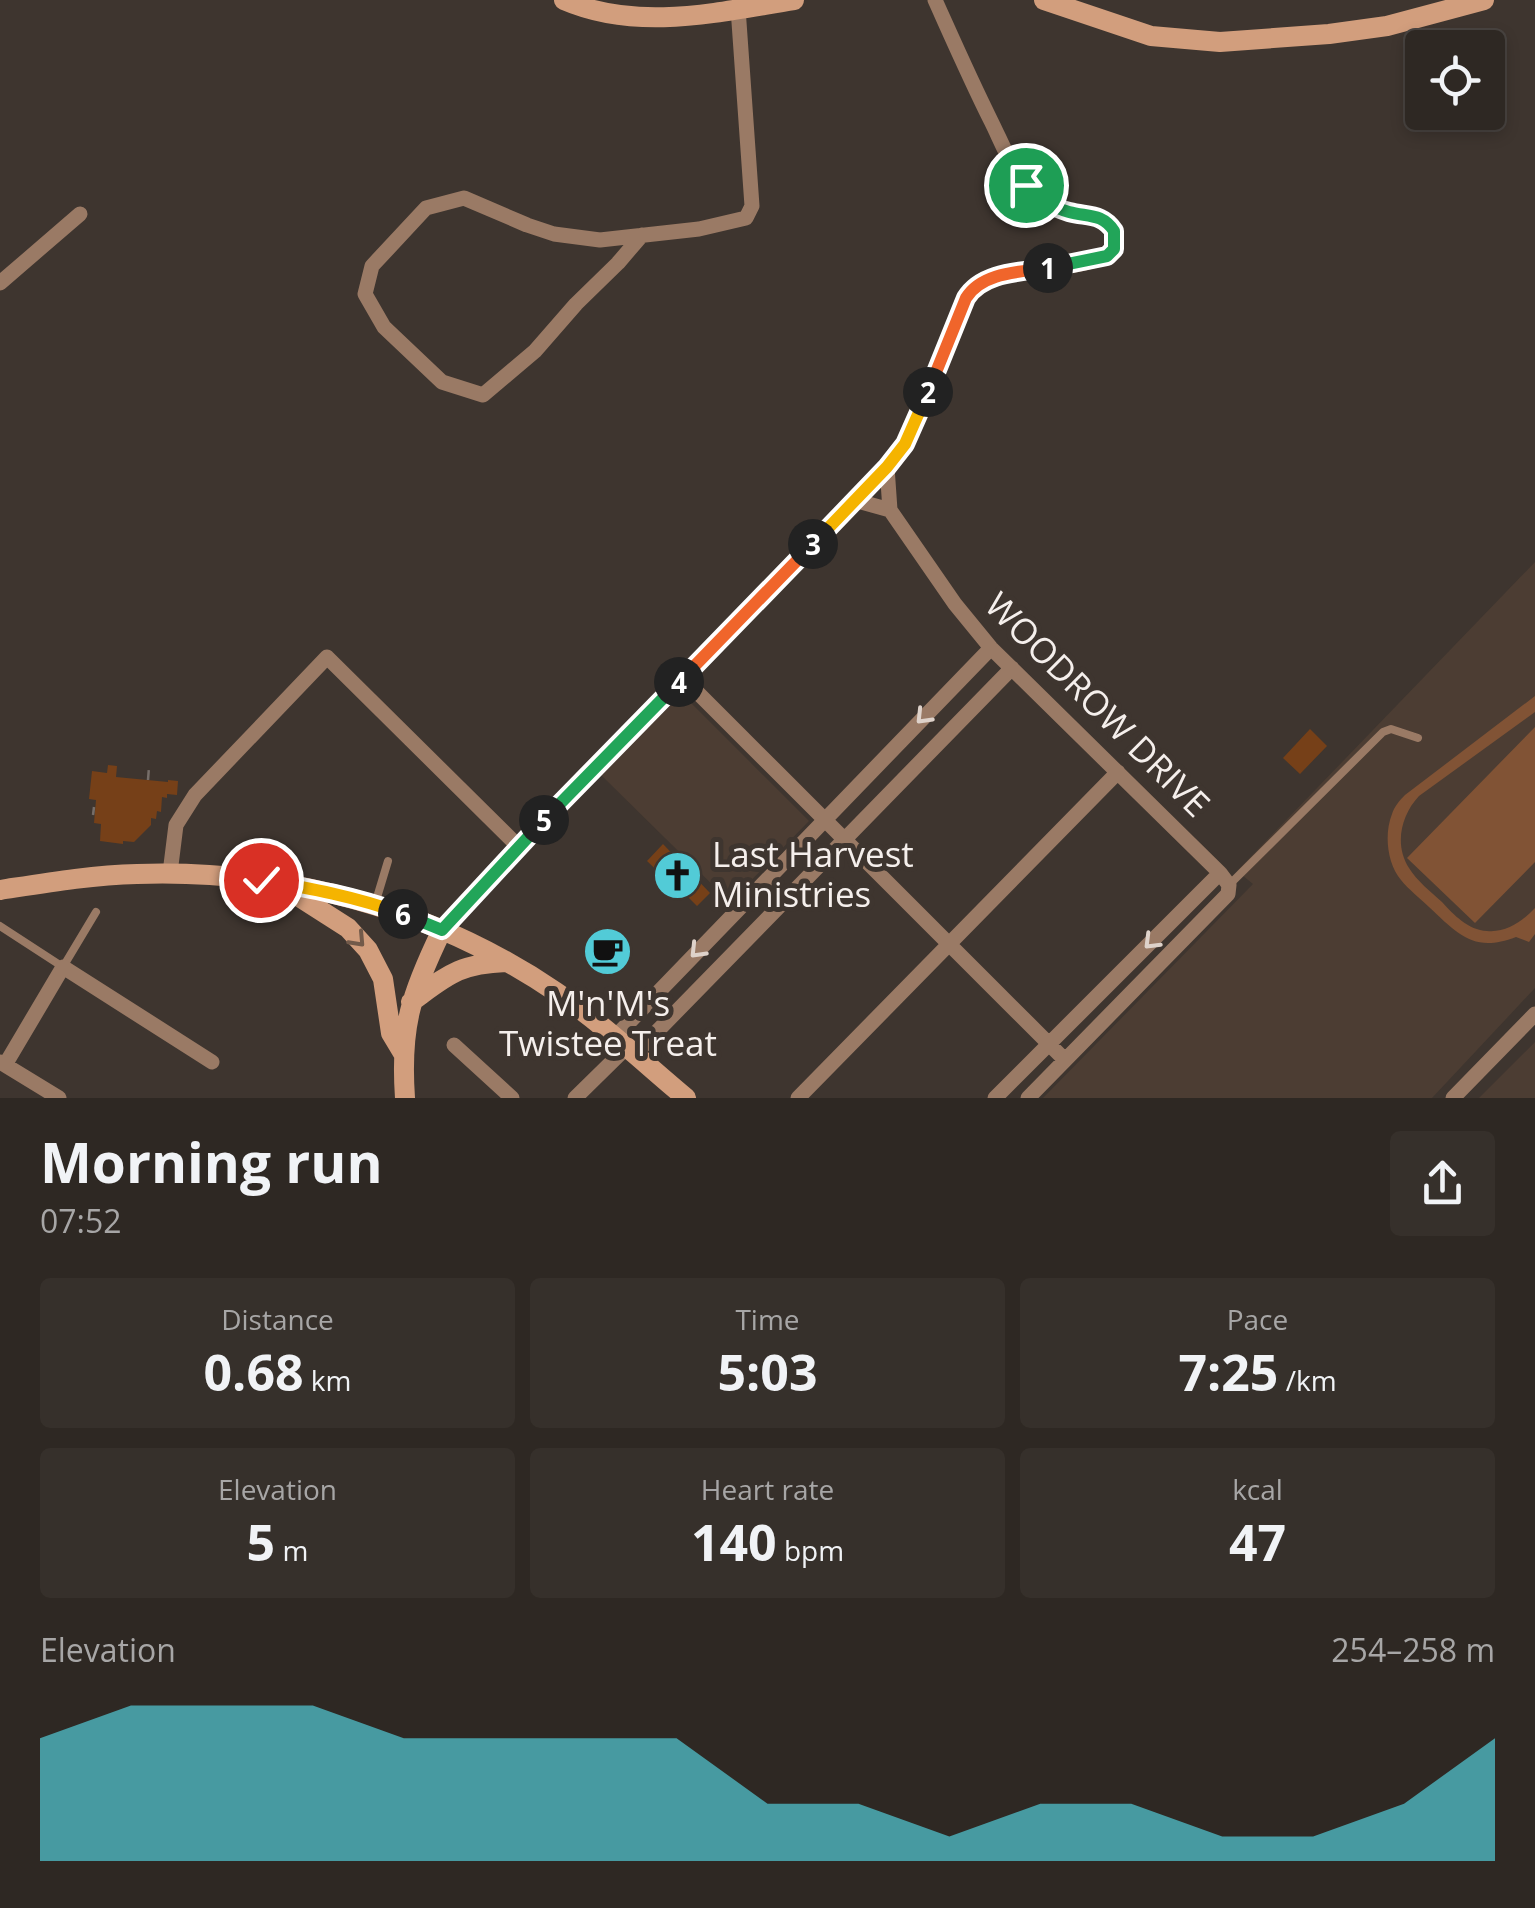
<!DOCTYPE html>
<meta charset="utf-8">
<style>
:root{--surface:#2e2823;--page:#36302b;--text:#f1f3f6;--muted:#a7a6a6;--line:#494441;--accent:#52cbd7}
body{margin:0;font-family:"Open Sans",sans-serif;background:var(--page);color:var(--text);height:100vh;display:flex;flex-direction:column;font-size:38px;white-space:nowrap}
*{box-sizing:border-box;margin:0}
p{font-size:32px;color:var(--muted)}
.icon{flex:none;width:55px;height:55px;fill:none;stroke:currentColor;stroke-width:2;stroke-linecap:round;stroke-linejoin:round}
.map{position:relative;height:1098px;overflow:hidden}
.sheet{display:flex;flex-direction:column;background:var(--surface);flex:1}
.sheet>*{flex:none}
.buttons{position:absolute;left:1405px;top:30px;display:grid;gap:20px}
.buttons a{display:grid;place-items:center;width:100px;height:100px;border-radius:10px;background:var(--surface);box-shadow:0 5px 15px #0003,0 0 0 2px var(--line);font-size:50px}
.pin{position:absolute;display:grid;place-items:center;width:85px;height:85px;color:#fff;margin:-42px;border:5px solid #fff;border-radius:50%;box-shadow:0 2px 10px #0007}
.km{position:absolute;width:50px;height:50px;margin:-25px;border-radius:50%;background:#222;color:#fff;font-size:28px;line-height:50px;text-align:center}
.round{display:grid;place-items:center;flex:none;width:105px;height:105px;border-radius:10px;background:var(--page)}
.head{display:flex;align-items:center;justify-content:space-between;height:170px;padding:0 40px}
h1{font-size:55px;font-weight:700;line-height:75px}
.stats{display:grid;grid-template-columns:repeat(3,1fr);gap:15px;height:170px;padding:10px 40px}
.stats div{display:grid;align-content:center;border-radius:10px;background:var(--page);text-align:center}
.stats b{font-size:50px;font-weight:700}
.stats small{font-size:28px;font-weight:400}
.stats p{font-size:28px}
.chart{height:280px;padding:20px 40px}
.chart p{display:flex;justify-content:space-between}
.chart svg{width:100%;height:180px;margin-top:10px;fill:var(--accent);opacity:.7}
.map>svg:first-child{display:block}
.built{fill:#4c3d33}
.green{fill:#815335}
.building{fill:#764018}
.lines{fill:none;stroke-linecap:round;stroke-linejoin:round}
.path{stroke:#766e69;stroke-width:2.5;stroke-dasharray:10 5;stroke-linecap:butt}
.lane{stroke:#9a7a65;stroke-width:8}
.street{stroke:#9a7a65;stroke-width:15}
.secondary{stroke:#d29e7d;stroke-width:20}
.oneway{stroke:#ded2ca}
.oneway2{stroke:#725a4a}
.split-1-casing{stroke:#fff;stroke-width:20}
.split-2-casing{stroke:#fff;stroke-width:20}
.split-3-casing{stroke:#fff;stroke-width:20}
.split-4-casing{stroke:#fff;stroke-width:20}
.split-5-casing{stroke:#fff;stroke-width:20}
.split-6-casing{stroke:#fff;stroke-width:20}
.split-7-casing{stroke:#fff;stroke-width:20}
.split-1{stroke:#22a559;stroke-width:12}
.split-2{stroke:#f0652b;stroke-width:12}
.split-3{stroke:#f5b400;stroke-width:12}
.split-4{stroke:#f0652b;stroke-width:12}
.split-5{stroke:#22a559;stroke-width:12}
.split-6{stroke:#22a559;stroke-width:12}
.split-7{stroke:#f5b400;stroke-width:12}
.labels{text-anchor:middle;stroke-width:10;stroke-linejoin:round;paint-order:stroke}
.street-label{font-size:35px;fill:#f5efec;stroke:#3e352f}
.poi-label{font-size:35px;fill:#f5efec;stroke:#3e352f;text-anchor:start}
</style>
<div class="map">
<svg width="1535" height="1098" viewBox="0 0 1535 1098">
<rect width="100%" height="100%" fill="#3e352f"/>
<path class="built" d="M1535 562V988L1432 1098H1043L1253 884 1237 871Z
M682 694 809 821 730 902 601 775Z
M1535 1042V1098H1479Z"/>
<path class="green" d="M1535 696V712L1419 796C1401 815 1394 845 1409 868 1417 881 1431 892 1442 902 1454 915 1468 930 1487 931 1506 933 1523 921 1535 908V934L1529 942 1516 937C1474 953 1459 935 1429 907 1420 898 1409 890 1401 880 1387 863 1384 834 1392 814 1394 807 1400 800 1405 795Z
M1535 727V862L1475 923 1407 858Z"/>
<path class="building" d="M1310 729 1327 746 1300 774 1283 758Z
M108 765 117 766 116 777 168 782V780L178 781 177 795 167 794V798L162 797 161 812 157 811 156 819 151 818V825L134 842 123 841V844L100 841 101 824 94 823 96 800 89 799 92 771 107 773Z
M663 844 710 893 697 906 680 889 678 891 647 861Z"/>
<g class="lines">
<path class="path" d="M148 780 149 767
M93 815 94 807"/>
<path class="lane" d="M1229 885 1383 732 1391 729 1418 738
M375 904 388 861
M0 926 63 967 96 912"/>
<path class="street" d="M642 235 618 263 576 304 535 351 483 395 442 382 384 327 365 294 372 266 426 208 464 198 527 225 554 234 600 240 699 229 746 218 752 206 738 8
M0 283 80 214
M887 467 890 510 955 604 991 648 1220 873 1229 885 1228 894 1028 1098
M854 500 890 510
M683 678 1065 1060
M170 873 176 825 195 795 327 657 519 847
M442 930 519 847 887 467 910 436 966 298C991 257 1082 280 1114 249 1122 213 1091 219 1069 212 1053 208 1040 200 1029 188 1012 170 1002 143 991 121 971 81 953 40 935 0
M615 1037 991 648
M454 1045 512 1098
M635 1054 1012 668
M0 1062 59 1098
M5 1065 63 967 212 1062
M575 1098 627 1047
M798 1098 1118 772
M995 1098 1220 873
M1453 1098 1535 1014"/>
<path class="secondary" d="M564 0C638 32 718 12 794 0
M1044 0 1151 36 1220 42 1329 34 1387 26 1484 0
M287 889 348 928 368 950 383 979 391 1033 403 1053
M0 890C45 883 91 875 137 874 285 869 432 908 556 992 602 1023 643 1062 686 1098
M411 1002C448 975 458 964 506 962
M405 1098C400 1026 411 994 442 930"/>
</g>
<defs><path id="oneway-chevron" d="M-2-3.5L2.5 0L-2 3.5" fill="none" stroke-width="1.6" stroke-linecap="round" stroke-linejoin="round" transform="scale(2.5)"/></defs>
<g class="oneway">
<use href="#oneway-chevron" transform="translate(923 717) rotate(134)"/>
<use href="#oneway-chevron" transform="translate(1151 942) rotate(135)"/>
<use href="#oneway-chevron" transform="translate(697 951) rotate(134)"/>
</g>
<use class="oneway2" href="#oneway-chevron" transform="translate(358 940) rotate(47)"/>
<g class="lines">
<defs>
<path id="split-1" d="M1026 185C1039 198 1051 207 1069 212 1088 217 1102 213 1114 231V249L1107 256 1048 268"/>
<path id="split-2" d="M928 392 966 298C982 272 1020 272 1048 268"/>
<path id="split-3" d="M813 544 887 467 905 444 928 392"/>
<path id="split-4" d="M679 682 813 544"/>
<path id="split-5" d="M544 820 679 682"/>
<path id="split-6" d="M403 914 442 930 544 820"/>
<path id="split-7" d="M261 880C309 888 357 897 403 914"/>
</defs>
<use href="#split-1" class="split-1-casing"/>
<use href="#split-2" class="split-2-casing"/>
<use href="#split-3" class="split-3-casing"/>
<use href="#split-4" class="split-4-casing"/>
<use href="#split-5" class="split-5-casing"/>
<use href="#split-6" class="split-6-casing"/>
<use href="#split-7" class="split-7-casing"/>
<use href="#split-1" class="split-1"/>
<use href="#split-2" class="split-2"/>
<use href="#split-3" class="split-3"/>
<use href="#split-4" class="split-4"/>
<use href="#split-5" class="split-5"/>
<use href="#split-6" class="split-6"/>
<use href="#split-7" class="split-7"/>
</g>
<defs>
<symbol id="church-disc" viewBox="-11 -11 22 22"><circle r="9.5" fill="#52cbd7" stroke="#3e352f"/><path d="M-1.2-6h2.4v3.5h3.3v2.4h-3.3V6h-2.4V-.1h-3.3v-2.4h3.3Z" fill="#111"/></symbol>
<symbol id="cafe-disc" viewBox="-11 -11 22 22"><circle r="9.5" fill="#52cbd7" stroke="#3e352f"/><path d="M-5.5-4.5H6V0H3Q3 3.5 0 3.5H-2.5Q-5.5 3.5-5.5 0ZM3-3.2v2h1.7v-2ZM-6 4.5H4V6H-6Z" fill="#111"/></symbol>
</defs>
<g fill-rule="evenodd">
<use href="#church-disc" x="650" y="848" width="55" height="55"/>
<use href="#cafe-disc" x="580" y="924" width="55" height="55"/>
</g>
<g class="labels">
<g class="street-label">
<text transform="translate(1097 705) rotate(45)" y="12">WOODROW DRIVE</text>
</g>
<g class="poi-label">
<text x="712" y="867">Last Harvest<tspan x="712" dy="40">Ministries</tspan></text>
<text x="608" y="1016" text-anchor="middle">M'n'M's<tspan x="608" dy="40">Twistee Treat</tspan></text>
</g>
</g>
</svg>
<div class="buttons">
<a><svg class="icon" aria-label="locate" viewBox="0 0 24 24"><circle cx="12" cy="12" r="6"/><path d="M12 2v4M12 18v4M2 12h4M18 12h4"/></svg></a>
</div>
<div class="pin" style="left:1026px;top:185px;background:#1e9e55"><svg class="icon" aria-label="arrive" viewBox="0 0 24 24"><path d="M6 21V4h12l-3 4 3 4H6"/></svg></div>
<div class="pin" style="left:261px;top:880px;background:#d93025"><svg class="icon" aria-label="check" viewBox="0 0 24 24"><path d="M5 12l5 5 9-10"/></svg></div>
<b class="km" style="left:1048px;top:268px">1</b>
<b class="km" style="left:928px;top:392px">2</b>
<b class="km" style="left:813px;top:544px">3</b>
<b class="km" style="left:679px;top:682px">4</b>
<b class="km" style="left:544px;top:820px">5</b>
<b class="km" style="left:403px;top:914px">6</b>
</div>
<section class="sheet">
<div class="head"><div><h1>Morning run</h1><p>07:52</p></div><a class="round"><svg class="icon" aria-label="share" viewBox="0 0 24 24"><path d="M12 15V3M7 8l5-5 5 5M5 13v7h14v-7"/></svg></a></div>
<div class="stats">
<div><p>Distance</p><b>0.68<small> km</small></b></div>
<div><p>Time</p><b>5:03</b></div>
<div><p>Pace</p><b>7:25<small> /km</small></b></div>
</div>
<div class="stats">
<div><p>Elevation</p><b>5<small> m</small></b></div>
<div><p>Heart rate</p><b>140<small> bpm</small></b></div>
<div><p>kcal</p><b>47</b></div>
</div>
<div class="chart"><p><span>Elevation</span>254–258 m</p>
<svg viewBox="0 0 160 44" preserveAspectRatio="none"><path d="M0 44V14L10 6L20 6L30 6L40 14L50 14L60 14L70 14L80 30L90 30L100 38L110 30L120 30L130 38L140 38L150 30L160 14V44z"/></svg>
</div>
</section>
